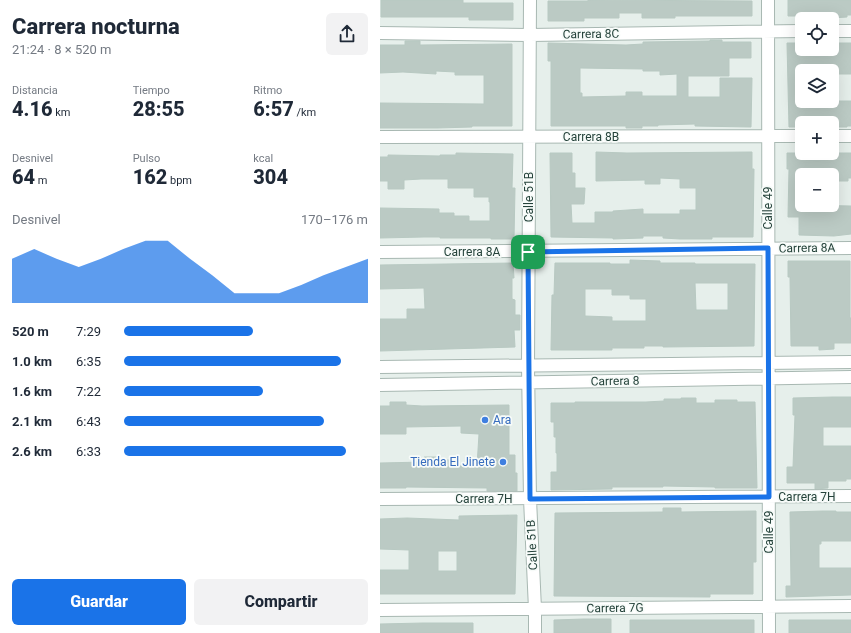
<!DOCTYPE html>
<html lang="es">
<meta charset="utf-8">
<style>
:root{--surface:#fff;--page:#f2f2f3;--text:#1f2937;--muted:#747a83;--accent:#1a73e8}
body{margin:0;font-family:Roboto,sans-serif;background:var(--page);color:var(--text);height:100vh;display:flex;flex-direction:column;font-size:15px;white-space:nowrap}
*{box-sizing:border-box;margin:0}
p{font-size:13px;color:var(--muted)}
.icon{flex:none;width:22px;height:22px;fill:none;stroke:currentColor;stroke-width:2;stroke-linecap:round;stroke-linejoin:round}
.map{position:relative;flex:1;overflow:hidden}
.sheet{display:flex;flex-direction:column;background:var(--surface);width:380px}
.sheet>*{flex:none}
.buttons{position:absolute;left:415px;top:12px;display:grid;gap:8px}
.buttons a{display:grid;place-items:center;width:44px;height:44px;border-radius:6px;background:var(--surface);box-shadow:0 4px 16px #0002;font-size:20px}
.pin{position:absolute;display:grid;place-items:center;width:34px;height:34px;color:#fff;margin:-17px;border-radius:8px;box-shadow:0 2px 6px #0006}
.round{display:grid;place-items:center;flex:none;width:42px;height:42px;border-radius:6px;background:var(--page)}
.headline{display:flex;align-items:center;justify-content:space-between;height:68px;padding:0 12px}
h1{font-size:22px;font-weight:800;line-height:30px}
.metrics{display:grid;grid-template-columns:repeat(3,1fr);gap:6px;height:68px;padding:4px 12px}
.metrics div{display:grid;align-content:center}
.metrics b{font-size:20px;font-weight:800}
.metrics small{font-size:11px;font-weight:400}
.metrics p{font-size:11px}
.chart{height:112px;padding:8px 12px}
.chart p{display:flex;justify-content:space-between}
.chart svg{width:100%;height:72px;margin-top:4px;fill:var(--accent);opacity:.7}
.cta{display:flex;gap:8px;margin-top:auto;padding:8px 12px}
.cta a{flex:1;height:46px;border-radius:6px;background:var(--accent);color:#fff;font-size:16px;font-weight:800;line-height:46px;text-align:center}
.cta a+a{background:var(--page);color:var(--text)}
ul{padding:0 12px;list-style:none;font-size:13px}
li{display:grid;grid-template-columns:64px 48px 1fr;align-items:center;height:30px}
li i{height:10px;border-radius:5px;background:var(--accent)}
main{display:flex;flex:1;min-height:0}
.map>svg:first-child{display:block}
.building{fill:#bbcac4;stroke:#b8c9c2;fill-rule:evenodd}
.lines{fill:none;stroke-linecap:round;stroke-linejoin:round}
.minor-casing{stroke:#a8b8b2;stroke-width:14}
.minor{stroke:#fff;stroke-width:12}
.route-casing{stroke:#fff;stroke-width:8}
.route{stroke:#1a73e8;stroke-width:5}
.shop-dot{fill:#3f7fe0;stroke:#f7fbf9;stroke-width:1.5}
.labels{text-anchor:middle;stroke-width:3.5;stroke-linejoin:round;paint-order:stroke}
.street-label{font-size:12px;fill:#24423a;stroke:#f7fbf9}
.shop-label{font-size:12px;fill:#366cbe;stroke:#f7fbf9;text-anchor:start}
</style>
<main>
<section class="sheet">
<div class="headline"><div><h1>Carrera nocturna</h1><p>21:24 · 8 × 520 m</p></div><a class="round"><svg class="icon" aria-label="share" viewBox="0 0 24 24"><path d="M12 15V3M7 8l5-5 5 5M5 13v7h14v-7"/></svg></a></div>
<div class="metrics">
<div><p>Distancia</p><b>4.16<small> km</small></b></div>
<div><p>Tiempo</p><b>28:55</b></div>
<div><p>Ritmo</p><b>6:57<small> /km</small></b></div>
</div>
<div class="metrics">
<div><p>Desnivel</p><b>64<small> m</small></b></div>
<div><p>Pulso</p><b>162<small> bpm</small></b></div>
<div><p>kcal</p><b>304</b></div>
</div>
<div class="chart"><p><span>Desnivel</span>170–176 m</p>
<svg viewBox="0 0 160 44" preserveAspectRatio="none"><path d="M0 44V17L10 11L20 17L30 22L40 17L50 11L60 6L70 6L80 17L90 27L100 38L110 38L120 38L130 33L140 27L150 22L160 17V44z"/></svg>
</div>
<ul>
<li><b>520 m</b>7:29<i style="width:53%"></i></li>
<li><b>1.0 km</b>6:35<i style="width:89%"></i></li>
<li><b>1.6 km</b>7:22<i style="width:57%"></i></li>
<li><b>2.1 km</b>6:43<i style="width:82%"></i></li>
<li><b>2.6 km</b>6:33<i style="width:91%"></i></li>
</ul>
<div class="cta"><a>Guardar</a><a>Compartir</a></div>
</section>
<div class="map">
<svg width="471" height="633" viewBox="0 0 471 633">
<rect width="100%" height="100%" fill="#e6efeb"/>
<path class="building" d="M1 0H83V3H133V20H89V17H1Z
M208 0 372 1V16H295V18H262V13H239V18H204V21H168V1H208Z
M408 0H471V15H467V17L452 18H436V16H408Z
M330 40H342V42H371V58H349V76H308V97H340V78H372L371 127 315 126V124L278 125V126H262V128H246V126H171V61H168V43L246 45 263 44V42L330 41ZM200 68 263 69V71H280V75L297 74V96H262V92H246V96L202 97V93H200Z
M25 41H40V45L132 44V126H92V127L57 128H0V103L104 104V75H75V72L56 71V74L23 72 0 73V45H25Z
M407 43H422V49H453V43H471V74H453V65H430V71H422V101H471V126H467V127H454V123H422V127H409Z
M216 152 247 153 372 152V169H374L373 237H332V239H300L283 238V236H263V238L233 239V238L171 237 170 153H192V173H195V188H205L204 204H191L192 223H215V212H233V211L263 209V214H300V210H316V188H300V179L280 178V184H265V180L216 181Z
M76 153 133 154 132 188H135L134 239H111V238H60V237H44L0 238V208L59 209V213H74V216H89V221H110V202H109V197H94V188H68V179H41L24 180V189H8V181H0V157H8V155L60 156V155H76Z
M407 153H471V178H468V181H452V171H433V175H422V205L471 206V234L454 236 419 235V217H408L409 169H407Z
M250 260 280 261V263H315V264H375L374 346 283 347V346H264V348H232V350H171L172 295H174L175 263H230V264H250ZM315 283H348V310H316ZM205 289H232V295H250V299H266V321H232V317L205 316Z
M408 261H470V318H471V343H454V349L439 350V346H411L410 277H408Z
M133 263 134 278H132V299L135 300V315H140V330H134L135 347 0 351V319H27V309H45L44 288 0 289V265Z
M453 397H471V427H443V446H471V479H466V481H448V488L435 489V483H407V467H413L415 415H413V398Z
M301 398H316V403H335V400H357V402H375L377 488H335V487L283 486V487H232V489L171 490V472H177V453H176V437H174V422H171V403H195V402H266L284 401V399H301Z
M10 402H26V405L42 406 129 405V455H135V473H137V491H107V488L26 487V488H0V463L44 462V457H60V460H77V466H97L99 434 81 433V426L26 427V434H0V406H10Z
M283 508H301V512L376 511V562H373V594H330V597L174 596 175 513 283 512Z
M443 511H456V512H471V541H441V544H439V568H471V595L406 597V586H411L410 512Z
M137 515 135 594H0V570H29V550L0 549V519L27 518 79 520V516ZM58 551H77V571H58Z
M204 619H231V633H174V620Z
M250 620H374V633H250Z
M409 620H471V633H409Z
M43 623H93V633H0V624Z"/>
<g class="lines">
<defs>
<path id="minor" d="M150 0 148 366 150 499 155 609V633
M388 0 389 633
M452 31H471
M0 33 150 35 422 31
M452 136H471
M0 137 422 136
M0 252 471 248
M0 367 471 362
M0 385 471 377
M0 499 471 496
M0 610 471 606"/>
</defs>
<use href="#minor" class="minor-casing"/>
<use href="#minor" class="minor"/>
</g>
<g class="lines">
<defs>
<path id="route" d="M388 248 389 497 150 499 148 252Z"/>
</defs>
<use href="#route" class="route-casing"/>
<use href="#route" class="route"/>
</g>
<g class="shop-dot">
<circle cx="105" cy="420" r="4"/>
<circle cx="123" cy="462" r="4"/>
</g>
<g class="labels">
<g class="street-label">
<text transform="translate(211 34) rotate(-1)" y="4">Carrera 8C</text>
<text x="211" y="141">Carrera 8B</text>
<text transform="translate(149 197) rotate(-90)" y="4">Calle 51B</text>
<text transform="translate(388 208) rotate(-90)" y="4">Calle 49</text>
<text transform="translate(427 248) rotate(-1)" y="4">Carrera 8A</text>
<text x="92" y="256">Carrera 8A</text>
<text transform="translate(235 381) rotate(-1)" y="4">Carrera 8</text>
<text x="427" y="501">Carrera 7H</text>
<text x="104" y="503">Carrera 7H</text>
<text transform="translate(389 532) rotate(-90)" y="4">Calle 49</text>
<text transform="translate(152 545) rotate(-93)" y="4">Calle 51B</text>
<text transform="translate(235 608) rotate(-1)" y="4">Carrera 7G</text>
</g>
<g class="shop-label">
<text x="113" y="424">Ara</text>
<text x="115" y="466" text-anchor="end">Tienda El Jinete</text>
</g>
</g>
</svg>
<div class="buttons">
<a><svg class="icon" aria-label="locate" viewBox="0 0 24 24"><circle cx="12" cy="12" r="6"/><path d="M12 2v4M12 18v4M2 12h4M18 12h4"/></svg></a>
<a><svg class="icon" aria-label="layers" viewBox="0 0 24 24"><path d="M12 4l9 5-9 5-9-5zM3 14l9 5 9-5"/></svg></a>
<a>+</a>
<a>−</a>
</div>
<div class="pin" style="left:148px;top:252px;background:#1e9e55"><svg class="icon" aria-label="arrive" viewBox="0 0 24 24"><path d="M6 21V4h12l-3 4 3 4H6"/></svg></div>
</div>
</main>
